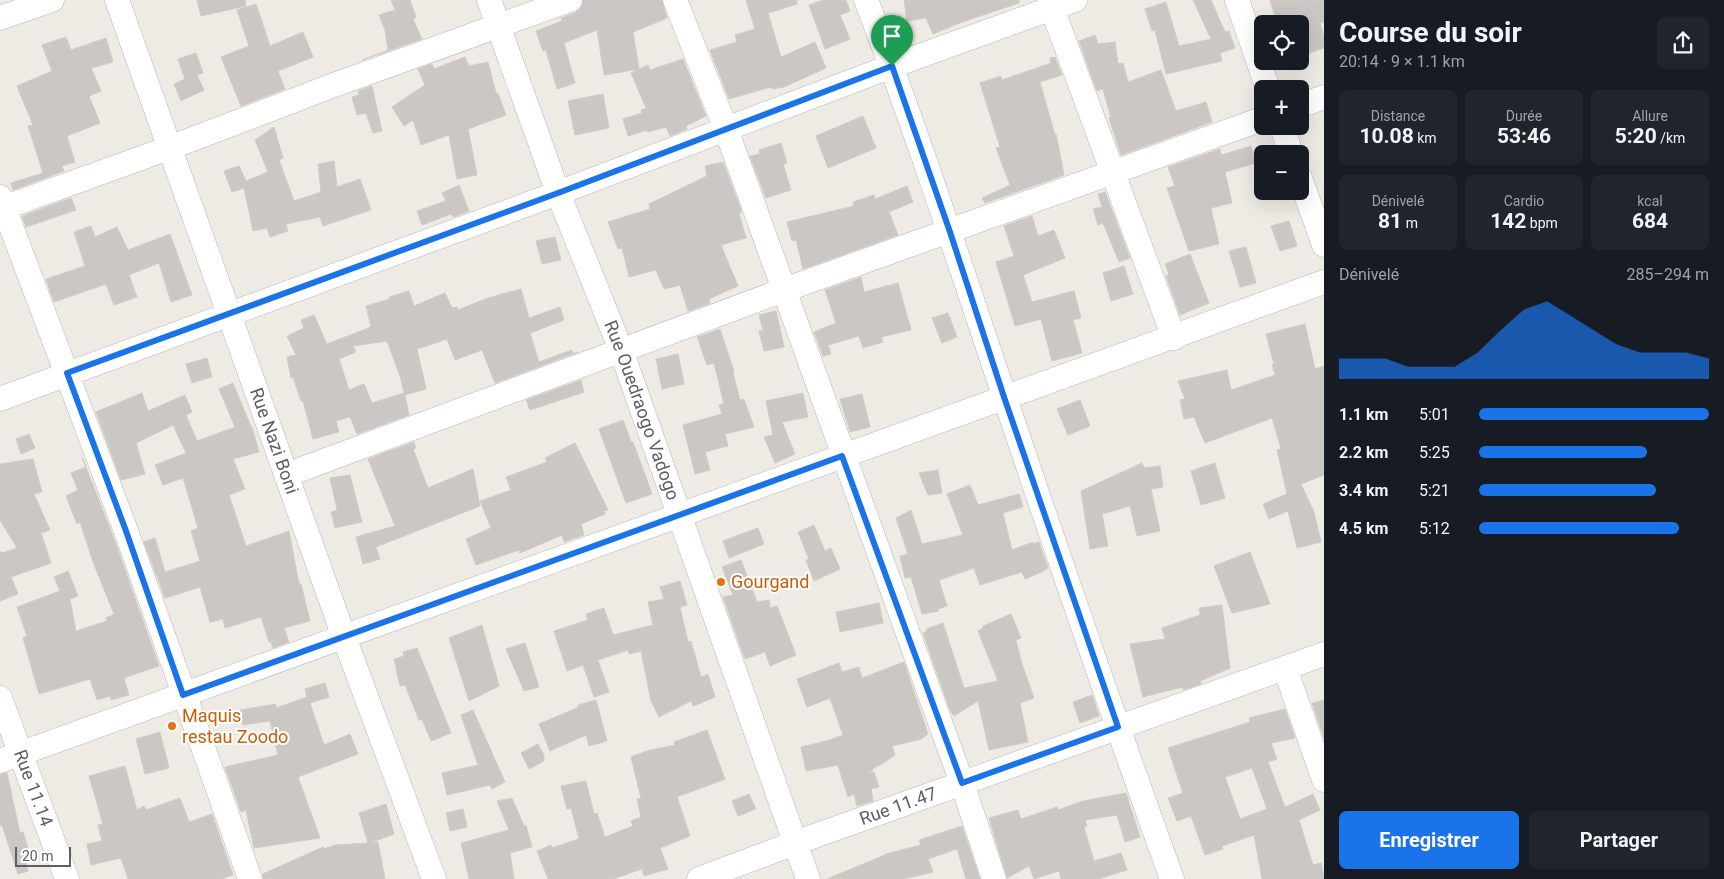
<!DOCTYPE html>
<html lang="fr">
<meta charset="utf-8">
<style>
:root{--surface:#171b24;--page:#20242c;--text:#f1f3f6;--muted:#9ea1a6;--accent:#1a73e8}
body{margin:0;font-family:Roboto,sans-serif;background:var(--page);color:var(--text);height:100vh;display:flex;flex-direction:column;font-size:19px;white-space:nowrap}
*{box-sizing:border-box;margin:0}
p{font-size:16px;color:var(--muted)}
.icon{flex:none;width:28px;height:28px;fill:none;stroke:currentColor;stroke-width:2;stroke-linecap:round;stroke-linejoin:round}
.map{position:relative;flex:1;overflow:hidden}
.side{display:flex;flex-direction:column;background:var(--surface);width:400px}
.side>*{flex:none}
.buttons{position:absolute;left:1254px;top:15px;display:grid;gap:10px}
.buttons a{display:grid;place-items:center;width:55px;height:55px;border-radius:8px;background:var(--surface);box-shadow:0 5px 20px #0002;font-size:25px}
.scale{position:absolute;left:15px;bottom:12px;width:56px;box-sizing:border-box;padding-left:5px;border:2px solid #5c6064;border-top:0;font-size:14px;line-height:18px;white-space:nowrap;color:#5c6064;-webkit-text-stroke:4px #fff;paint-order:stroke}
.pin{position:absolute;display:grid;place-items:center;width:42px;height:42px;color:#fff;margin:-51px -21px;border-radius:50% 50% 50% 0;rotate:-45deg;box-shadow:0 0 5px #0007}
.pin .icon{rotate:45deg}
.round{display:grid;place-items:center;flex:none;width:52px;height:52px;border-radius:8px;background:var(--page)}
.summary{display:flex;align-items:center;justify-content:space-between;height:85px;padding:0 15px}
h1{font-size:28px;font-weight:700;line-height:38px}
.metrics{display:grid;grid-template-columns:repeat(3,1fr);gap:8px;height:85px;padding:5px 15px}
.metrics div{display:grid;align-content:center;border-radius:8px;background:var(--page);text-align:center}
.metrics b{font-size:21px;font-weight:700}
.metrics small{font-size:14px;font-weight:400}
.metrics p{font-size:14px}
.chart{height:140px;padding:10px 15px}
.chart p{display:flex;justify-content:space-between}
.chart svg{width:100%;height:90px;margin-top:5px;fill:var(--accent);opacity:.7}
.button{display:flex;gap:10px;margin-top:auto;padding:10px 15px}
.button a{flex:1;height:58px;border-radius:8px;background:var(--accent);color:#fff;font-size:20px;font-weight:700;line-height:58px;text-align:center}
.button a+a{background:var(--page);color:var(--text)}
ul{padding:0 15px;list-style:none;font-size:16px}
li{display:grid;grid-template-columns:80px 60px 1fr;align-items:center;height:38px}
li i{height:12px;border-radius:6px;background:var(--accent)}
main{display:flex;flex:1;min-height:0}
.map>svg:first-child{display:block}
.building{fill:#cbc7c4;stroke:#d2ccc3;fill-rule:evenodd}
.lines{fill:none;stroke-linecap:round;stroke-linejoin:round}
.minor-casing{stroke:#b5b7ba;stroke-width:25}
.minor{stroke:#fff;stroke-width:24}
.route-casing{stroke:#fff;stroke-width:10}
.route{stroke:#1a73e8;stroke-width:6}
.food-dot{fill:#e8710a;stroke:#fff;stroke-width:2}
.labels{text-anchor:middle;stroke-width:4;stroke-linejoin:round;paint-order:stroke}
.street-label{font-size:18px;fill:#5c6064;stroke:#fff}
.food-label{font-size:18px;fill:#c56008;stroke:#fff;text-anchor:start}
</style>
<main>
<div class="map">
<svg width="1324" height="879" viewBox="0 0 1324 879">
<rect width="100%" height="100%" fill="#eeebe4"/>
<path class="building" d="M197 0H245L246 6 201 16Z
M391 0H410L416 17 413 19 422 39 362 60 388 50 385 30 379 15 395 10Z
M583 0H662L667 18 633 32 639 69 604 75 597 30 564 43 575 83 557 89 546 50 543 51 536 31 562 21 561 18 575 13 581 8Z
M746 0H797V4L768 13 781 57 815 42 826 68 784 87 772 89 771 87 729 99 710 50 737 42 735 35 755 29Z
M823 0H846L850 11 840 15 850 39 825 49 809 5Z
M904 0H1019V3L962 22 933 34 926 18 907 21Z
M1193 0H1211L1225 32 1229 31 1235 48 1220 53 1222 61 1166 74 1155 30 1152 31 1145 9 1166 2 1179 46 1211 39Z
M1270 0H1324V22L1320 23 1324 37V48L1300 56V16L1277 23Z
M256 4 270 46 303 32 313 57 278 71 285 89 241 106 221 57 249 46 237 10Z
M1095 35 1098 44 1115 42 1118 64 1123 63 1128 82 1161 70 1176 111 1206 102 1212 122 1121 155 1109 118H1111L1103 89 1097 91 1079 41Z
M66 37 71 50 106 38 113 62 91 68 101 91 89 96 100 123 67 136 75 162 62 166 64 171 13 190 11 183 43 173 28 126 33 125 17 86 52 71 42 45Z
M196 53 203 73 197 75 204 90 181 101 174 84 185 79 178 59Z
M465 57 469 66 488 62 496 93H498L506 115 468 129 477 175 457 179 449 135 421 145 413 120 404 126 392 107 425 85 418 69 432 64 434 69Z
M1055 57 1062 75 1040 82 1055 135 1056 134 1064 175 985 203 982 198 1010 185 996 148 1000 147 980 83 1001 76 1002 80 1051 63 1050 58Z
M683 59 706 116 686 126 687 129 670 136 666 127 648 132 647 130 628 136 623 119 642 113 641 110 646 108 631 73 648 65 650 70Z
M372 86 382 131 373 133 366 113 357 115 352 97 359 95 358 91Z
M603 94 609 128 575 135 568 101Z
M863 116 876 148 828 168 816 136Z
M274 127 283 158 279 160 294 201 321 192 318 164 334 161 337 187 360 179 371 210 323 226 320 217 286 224 288 231 270 237 267 228 253 231 244 188 232 192 224 171 239 166 246 181 268 172 255 140Z
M781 143 787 163 783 164 791 190 766 198 750 156 760 154 759 150Z
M1251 146 1256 163 1225 172 1232 203 1211 208 1219 244 1189 251 1167 188 1175 186 1168 167 1220 149 1221 155Z
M723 162 741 210V213H739L746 238 721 245 738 286 709 299 710 303 688 311 680 285 664 289 656 270 629 277 622 248 618 249 608 222 650 209 649 204 707 176 705 166Z
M459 185 469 211 453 217 451 214 422 225 417 211 446 201 442 193Z
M907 186 913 202 889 212 898 235 803 269 796 240 792 241 787 222 854 206 853 202 874 195 875 199Z
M1105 192 1130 258 1119 262 1103 223 1098 225 1093 209 1102 207 1098 194Z
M71 198 76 210 26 227 22 216Z
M1032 216 1038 236 1054 230 1065 258 1023 275 1032 302 1074 291 1081 318 1073 320 1082 353 1052 361 1041 319 1015 326 996 262 1014 256 1004 226Z
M1289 221 1297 246 1280 251 1271 226Z
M91 226 95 237 117 227 128 250 170 234 192 295 171 302 159 263 129 275 137 297 114 305 106 284 54 302 46 279 85 266 74 232Z
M555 237 561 260 542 264 536 241Z
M1246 247 1256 283 1240 287 1229 251Z
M1190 254 1209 303 1180 315 1166 276 1169 274 1165 264Z
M1124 266 1133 294 1111 301 1103 273Z
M861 277 864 292 898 283 911 330 881 337 883 342 863 348 859 336 828 345 831 354 823 356 814 332 836 323 825 290Z
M521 289 529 318 560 307 564 320 530 333 539 362 572 350 573 354 578 352 495 383 482 350 455 360 447 339 417 349 426 389 405 395 409 415 357 434 350 417 336 421 339 432 313 439 303 401H301L293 377 291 378 287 357 296 355 287 336 304 328 301 320 314 315 327 344 371 327 366 306 390 299 389 297 409 291 414 306 445 293 452 308 457 307 458 310 488 298ZM387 341 400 376 404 393 372 403 364 384 349 390 339 359 356 352 353 346Z
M776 311 784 347 764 351 759 331 763 330 759 315Z
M948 313 957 337 942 343 932 318Z
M1305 324 1315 369 1324 366V475L1301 484 1314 512 1321 542 1297 548 1288 511 1269 519 1263 504 1287 494 1277 450 1281 449 1272 418 1205 443 1194 417 1184 419 1180 400 1185 399 1178 381 1227 370 1231 390 1275 375 1272 364H1274L1266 334Z
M720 329 734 371 733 372 740 400 744 399 754 427 725 434 728 446 705 452 710 470 695 474 683 425 722 414 719 405 724 404 714 363 707 365 697 337Z
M678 354 684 384 662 389 656 359Z
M207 358 212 377 192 383 186 364Z
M581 380 584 392 530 410 526 400Z
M233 383 251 427H252L259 452 233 459 245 489 229 495 246 546 289 531 299 584H301L310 621 284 628 289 642 273 648 271 642H269L261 617 225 628 223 619 210 622 200 587 165 598 144 542 155 538 165 572 200 561 191 531 198 528 183 478 163 485 155 465 186 453 173 425 136 443 145 474 121 480 96 412 142 393 148 411 185 395 192 412 186 415 197 441 235 427 219 389Z
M803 393 808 417 782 422 795 454 775 463 764 437 773 435 766 401Z
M862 394 870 427 850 432 840 399Z
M1080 400 1090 426 1068 435 1057 409Z
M623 420 631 442H633L652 494 626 503 599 429Z
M29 434 35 448 21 454 16 439Z
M414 442 416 448 413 449 428 488 473 469 480 506 376 547 380 559 363 564 356 537 395 526 368 459Z
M575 443 608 510 604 511 605 514 581 524 584 535 564 542 562 535 520 553 519 550 476 565 466 539 491 528 480 501 511 490 506 477 547 462 545 458Z
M82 457 113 536 159 666 124 678 129 695 111 700 110 696 97 700 90 679 39 694 23 638 27 636 17 607 60 591 54 577 68 571 78 596 70 599 76 631 107 621 106 618 114 614 93 562 80 522 77 524 66 496 78 490 71 473 86 467Z
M33 459 42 492 34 494 50 530 41 533 51 563 11 577 18 594 0 601V551L2 553 17 548 0 520V464Z
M1142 463 1144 468 1160 466 1163 487 1151 489 1160 531 1137 536 1130 506 1102 514 1108 546 1090 549 1081 491Z
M1215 463 1225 498 1201 505 1191 471Z
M938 470 942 493 928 495 919 473Z
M350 475 362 522 335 528 331 512 337 510 330 478Z
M970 485 978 505 1019 494 1023 507 1003 513 1012 550 1033 542V544L1039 542 1048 568 1044 570V571L1025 579 1022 572 980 585 974 568 939 580 947 606 938 609 939 611 922 614 911 577 905 578 900 556 908 554 896 518 911 510 922 544 963 535 947 494Z
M814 525 825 551 831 548 840 569 814 581 806 560 809 559 798 532Z
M758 528 764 544 729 558 723 541Z
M1250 552 1270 604 1232 613 1214 566Z
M741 560 757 602 769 600 770 608 777 606 796 655 770 666 765 652 745 659 723 597 733 595 722 567Z
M680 581 687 605 680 607 688 642 691 641 701 677 708 674 715 697 693 706 691 701 659 717 651 701 641 651 629 654 628 650 598 660 609 692 594 697 583 665 567 671 554 631 588 620 586 614 604 608 613 635 653 625 648 602 664 599 660 587Z
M879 603 883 623 840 632 836 612Z
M1222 605 1230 668 1200 681 1201 684 1183 690V687L1143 697 1130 644 1165 639 1162 628 1200 615 1199 608Z
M1011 614 1021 638 1016 640 1022 664 1034 698 1020 703 1028 742 989 750 978 701 954 716 950 710 923 633 927 631V629L943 623 964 688 998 681 978 631 983 628V626Z
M482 625 499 686 469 701 449 638Z
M525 643 539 687 524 691 506 649Z
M417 648 451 733 431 741 422 719 419 720 405 685 400 686 394 659 404 656 403 652Z
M904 662 928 734 921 739 892 746 895 755 882 764 873 768V770L868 773 874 772 879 787 871 789 873 801 857 806 854 794 848 797 838 765 806 771 801 747 827 741 843 735 830 698 807 707 797 679 839 663 842 672 859 667 862 678Z
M325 683 329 697 310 703 324 745 350 734 358 754 298 777 320 838 254 848 246 810 241 812 225 767 278 755 270 721 243 725 240 710 276 704V708L307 697 305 689Z
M1092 695 1099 716 1080 723 1073 702Z
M596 700 607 741 589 746 586 735 550 751 539 724 579 707 578 705Z
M1324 700V738L1312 703Z
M1285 709 1295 738 1271 743 1277 759 1268 762 1285 807 1313 794 1320 810 1299 820 1313 865 1321 863 1324 879H1262L1254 835 1222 846 1223 849 1205 855 1191 816 1177 821 1168 798 1183 793 1168 748 1250 722 1249 718ZM1252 768 1267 809 1240 819 1225 777Z
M473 710 505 782 492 789 490 785 447 795 442 773 478 765 461 715Z
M707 730 725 779 677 797 690 836 660 848 668 869 644 876 642 869 613 879H548L537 851 551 845 552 848 579 839 571 808 567 809 561 786 586 781 594 814 597 813 605 837 633 826 631 821 641 817 637 799 641 798 631 757 647 751 675 745 674 742Z
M160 732 169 768 145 774 136 739Z
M538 744 544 755V761L529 769 521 753Z
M125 766 137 810 144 806 146 810 180 798 189 822 212 814 233 875 221 879H128L121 858 91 865 87 844 102 841 98 825 103 824 89 776Z
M7 773 20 833 23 832 32 861 26 862 28 871 18 874 2 825 0 826V774Z
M1126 793 1140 837 1125 842 1117 815 1085 820 1087 826 1084 827 1094 861 1121 853 1127 870 1098 879H1061L1059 871 1034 879 1029 866 1007 878 989 818 1018 810 1021 819 1057 807 1058 810 1083 801Z
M749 794 756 809 738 816 732 801Z
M512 798 524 826 526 825 532 847 510 853 514 879H469L461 843 509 830 497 801Z
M386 804 394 834 370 843 378 842 385 879H263V874L323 847 324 849 335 845 368 843 359 813Z
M463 809 467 827 450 831 446 813Z
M962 826 980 879H966L957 849 928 859 933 872 904 879H827L885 855V854L921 845 919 840Z"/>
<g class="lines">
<defs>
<g id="minor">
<path id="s1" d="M117 0 344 637 434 879"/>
<path id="s2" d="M489 0 558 193 621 350 808 879"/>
<path d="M675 0 726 129 962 783 994 879"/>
<path d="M866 0C917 131 960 265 1005 398 1059 558 1114 719 1172 879"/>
<path d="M1049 0 1174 338"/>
<path d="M1237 0 1268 89"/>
<path d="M0 18 52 0"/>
<path d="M1300 106 1324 97"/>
<path d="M1282 126 1291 154"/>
<path d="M1300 178 1324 245"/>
<path d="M0 197 126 531 250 879"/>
<path d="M0 209 169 148 334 85 570 0"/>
<path d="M0 399 558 193 892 66 1075 0"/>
<path d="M286 475 784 290 1262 119"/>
<path d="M1285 668 1324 780"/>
<path id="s3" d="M0 698 67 879"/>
<path d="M0 761 1324 282"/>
<path id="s4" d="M699 879 795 843 1324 654"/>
</g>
</defs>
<use href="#minor" class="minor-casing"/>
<use href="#minor" class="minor"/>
</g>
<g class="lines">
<defs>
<path id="route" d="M892 66 950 232 1004 397 1118 727 962 783 842 456 183 695 126 531 67 373 558 193Z"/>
</defs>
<use href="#route" class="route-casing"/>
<use href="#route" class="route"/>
</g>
<g class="food-dot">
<circle cx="721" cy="582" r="5"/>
<circle cx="172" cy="726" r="5"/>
</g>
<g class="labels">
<g class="street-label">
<text dy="6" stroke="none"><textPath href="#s2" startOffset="438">Rue Ouedraogo Vadogo</textPath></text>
<text dy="6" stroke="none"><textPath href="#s1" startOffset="468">Rue Nazi Boni</textPath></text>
<text dy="6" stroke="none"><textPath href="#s3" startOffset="96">Rue 11.14</textPath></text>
<text dy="6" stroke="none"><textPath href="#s4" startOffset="212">Rue 11.47</textPath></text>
</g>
<g class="food-label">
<text x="731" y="588">Gourgand</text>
<text x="182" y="722">Maquis<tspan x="182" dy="21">restau Zoodo</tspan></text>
</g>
</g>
</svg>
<div class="buttons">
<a><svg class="icon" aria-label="locate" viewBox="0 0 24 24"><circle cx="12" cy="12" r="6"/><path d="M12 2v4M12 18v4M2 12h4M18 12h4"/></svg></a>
<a>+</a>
<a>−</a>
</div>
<div class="scale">20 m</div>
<div class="pin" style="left:892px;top:66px;background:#1e9e55"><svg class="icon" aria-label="arrive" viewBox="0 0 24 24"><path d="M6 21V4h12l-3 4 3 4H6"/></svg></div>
</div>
<section class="side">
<div class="summary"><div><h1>Course du soir</h1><p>20:14 · 9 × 1.1 km</p></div><a class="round"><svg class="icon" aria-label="share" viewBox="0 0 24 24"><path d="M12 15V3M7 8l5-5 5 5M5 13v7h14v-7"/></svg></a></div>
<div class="metrics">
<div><p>Distance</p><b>10.08<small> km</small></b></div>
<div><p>Durée</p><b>53:46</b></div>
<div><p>Allure</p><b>5:20<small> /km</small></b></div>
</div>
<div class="metrics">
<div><p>Dénivelé</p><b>81<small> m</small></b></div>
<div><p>Cardio</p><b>142<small> bpm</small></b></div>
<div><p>kcal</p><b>684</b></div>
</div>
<div class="chart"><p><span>Dénivelé</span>285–294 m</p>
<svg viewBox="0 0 160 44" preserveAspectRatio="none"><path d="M0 44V34L10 34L20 34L30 38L40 38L50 38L60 31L70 20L80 10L90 6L100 13L110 20L120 27L130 31L140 31L150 31L160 34V44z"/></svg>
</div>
<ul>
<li><b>1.1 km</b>5:01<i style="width:100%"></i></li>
<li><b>2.2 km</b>5:25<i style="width:73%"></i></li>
<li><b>3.4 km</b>5:21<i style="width:77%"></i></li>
<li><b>4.5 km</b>5:12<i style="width:87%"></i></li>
</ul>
<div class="button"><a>Enregistrer</a><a>Partager</a></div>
</section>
</main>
